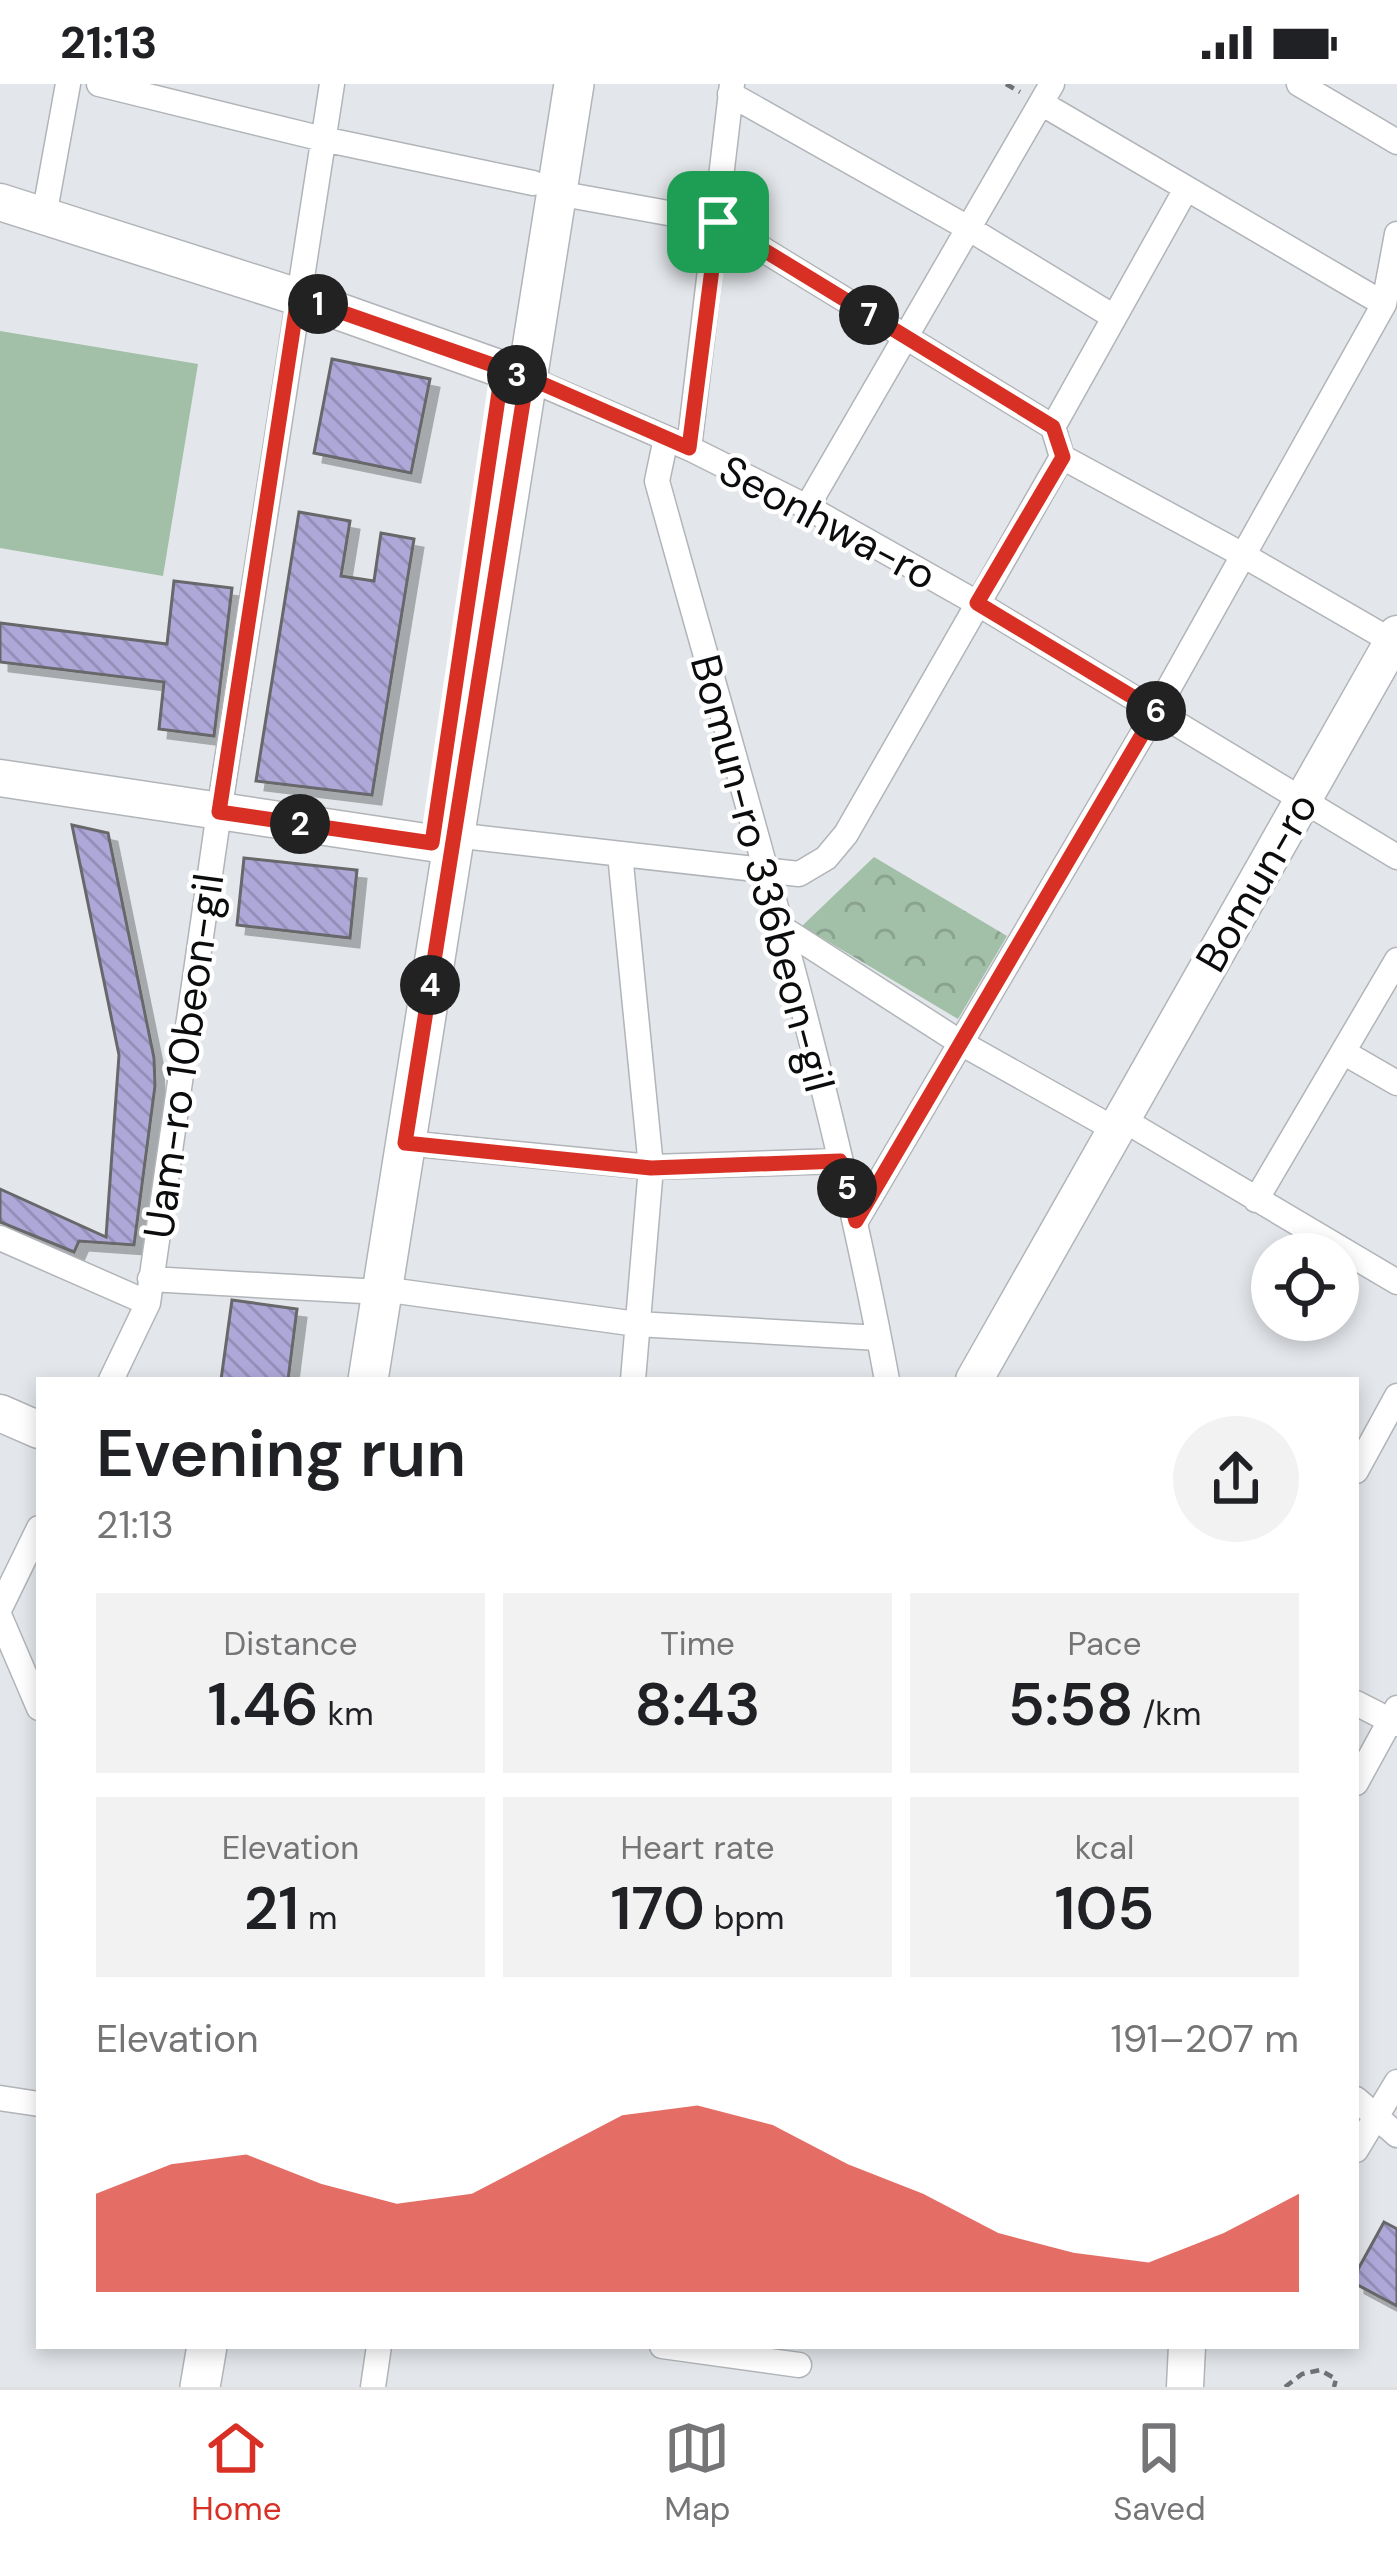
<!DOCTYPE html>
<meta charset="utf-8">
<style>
:root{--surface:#fff;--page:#f2f2f2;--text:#202124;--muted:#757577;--line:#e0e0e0;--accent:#d93025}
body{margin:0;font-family:"DM Sans",sans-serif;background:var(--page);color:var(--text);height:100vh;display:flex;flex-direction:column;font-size:45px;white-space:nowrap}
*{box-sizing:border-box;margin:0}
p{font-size:39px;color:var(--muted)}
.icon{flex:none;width:66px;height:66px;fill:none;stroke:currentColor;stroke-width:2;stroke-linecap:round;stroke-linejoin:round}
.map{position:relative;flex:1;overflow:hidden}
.panel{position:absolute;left:36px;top:1293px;width:1323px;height:972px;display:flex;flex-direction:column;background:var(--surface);border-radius:0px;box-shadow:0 6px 18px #0003}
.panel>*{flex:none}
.tools{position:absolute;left:1251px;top:1149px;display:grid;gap:24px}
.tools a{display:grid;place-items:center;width:108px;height:108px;border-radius:50%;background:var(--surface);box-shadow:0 6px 18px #0003;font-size:60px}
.pin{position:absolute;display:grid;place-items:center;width:102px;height:102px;color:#fff;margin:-51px;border-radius:24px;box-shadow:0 6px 18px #0006}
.km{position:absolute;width:60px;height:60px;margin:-30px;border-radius:50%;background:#222;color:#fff;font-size:33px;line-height:60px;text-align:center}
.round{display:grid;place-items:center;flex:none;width:126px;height:126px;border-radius:63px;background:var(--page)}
.headline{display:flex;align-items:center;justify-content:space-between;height:204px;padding:0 60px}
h1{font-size:66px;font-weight:600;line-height:90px}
.stats{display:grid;grid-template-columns:repeat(3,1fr);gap:18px;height:204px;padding:12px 60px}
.stats div{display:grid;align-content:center;border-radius:0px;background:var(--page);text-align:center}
.stats b{font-size:60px;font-weight:600}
.stats small{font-size:33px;font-weight:400}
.stats p{font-size:33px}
.chart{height:336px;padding:24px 60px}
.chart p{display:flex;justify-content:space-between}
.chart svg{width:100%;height:216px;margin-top:12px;fill:var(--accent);opacity:.7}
.status{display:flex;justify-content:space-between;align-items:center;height:84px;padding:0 60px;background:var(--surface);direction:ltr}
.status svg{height:33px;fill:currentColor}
.menu{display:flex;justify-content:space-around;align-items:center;height:168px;border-top:3px solid var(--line);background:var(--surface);font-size:33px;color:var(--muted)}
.menu a{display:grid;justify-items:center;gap:6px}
.menu .selected{color:var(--accent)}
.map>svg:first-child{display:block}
.park{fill:url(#park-crowns)}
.pitch{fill:#a2bfa7}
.building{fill:url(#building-back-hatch);stroke:#67676b;stroke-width:3;filter:url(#shadow)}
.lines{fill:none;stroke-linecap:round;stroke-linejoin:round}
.street-casing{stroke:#b1b4b8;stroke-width:27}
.secondary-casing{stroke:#b1b4b8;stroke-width:39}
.primary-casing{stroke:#b1b4b8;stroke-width:42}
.path{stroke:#6f7174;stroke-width:4.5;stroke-dasharray:9 6;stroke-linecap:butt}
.street{stroke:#fff;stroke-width:24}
.secondary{stroke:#fff;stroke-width:36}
.primary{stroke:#fff;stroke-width:39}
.route-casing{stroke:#fff;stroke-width:24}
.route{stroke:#d93025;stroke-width:15}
.labels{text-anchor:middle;stroke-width:9;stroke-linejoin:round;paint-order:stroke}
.street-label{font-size:42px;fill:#0b0c0e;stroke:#fff}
</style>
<div class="status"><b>21:13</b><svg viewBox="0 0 49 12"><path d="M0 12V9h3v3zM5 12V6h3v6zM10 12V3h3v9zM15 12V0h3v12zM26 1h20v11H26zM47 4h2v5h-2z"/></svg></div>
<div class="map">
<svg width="1397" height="2303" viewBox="0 0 1397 2303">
<defs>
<pattern id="park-crowns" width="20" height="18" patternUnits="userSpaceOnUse" patternTransform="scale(3)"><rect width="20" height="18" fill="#a2bfa7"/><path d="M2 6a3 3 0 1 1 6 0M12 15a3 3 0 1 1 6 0" fill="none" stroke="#8aa38f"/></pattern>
<pattern id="building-back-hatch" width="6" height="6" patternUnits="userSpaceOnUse" patternTransform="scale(3)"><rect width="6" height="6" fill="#aea8d8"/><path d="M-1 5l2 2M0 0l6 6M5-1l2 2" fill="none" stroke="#948fb8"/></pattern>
<filter id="shadow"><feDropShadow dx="9" dy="9" stdDeviation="0" flood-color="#0004"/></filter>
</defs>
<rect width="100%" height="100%" fill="#e3e6ea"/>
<path class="park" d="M874 773 1007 852 958 935 802 842Z"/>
<path class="pitch" d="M0 247 198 280 163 492 0 464Z"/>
<path class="building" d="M332 275 430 295 411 389 314 369Z
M299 428 350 437 341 492 374 497 381 449 414 455 372 711 256 697Z
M174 497 232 504 214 652 159 645 164 598 0 578V539L167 560Z
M72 741 108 749 154 974 155 1002 134 1161 79 1157 74 1168 0 1138V1105L106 1153 119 971Z
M244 774 357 786 350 854 237 841Z
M232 1216 297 1225 288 1296H221Z
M1384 2138 1397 2145V2222L1356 2200V2189Z"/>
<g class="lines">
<defs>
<path id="street" d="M99 0 323 55 533 99
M1299 0 1397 58
M730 10 968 144 1114 233
M1041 19 1384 220
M557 109 718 138 1053 343 1062 373 1243 471 1397 560
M44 132 68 0
M527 294 689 364 807 423 977 519 1397 773
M1053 343 1186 105
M666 354 657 397C739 695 831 992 887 1296
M689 364 732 0
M807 423 1052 0
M454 751 799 790 826 774 846 750 1062 373
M620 770 651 1083 633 1296
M779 842 961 959 1116 1046
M1343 968 1397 999
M1122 1035 1397 1198
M405 1059 651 1083 840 1077
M1256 1116 1397 876
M856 1137 1156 627 1384 220 1397 150
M0 1154 148 1219
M150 1195 363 1207
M382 1205 637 1240 879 1254
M111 1296 148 1219 219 728 332 0
M1356 1387 1397 1312
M0 1524 39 1444
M0 1533 39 1624
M1356 1619 1397 1640
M1356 1699 1397 1624
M0 2014 39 2020
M1356 2015 1397 2051
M1356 2066 1397 1998
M662 2262 799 2281
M373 2303 379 2262"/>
<path id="secondary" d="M0 118 298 213 527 294
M0 694 432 759
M974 1296 1397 550
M0 1329 39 1346
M1185 2303 1187 2262"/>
<path id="primary" d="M368 1296 574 0
M200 2303 207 2262"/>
</defs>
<use href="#street" class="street-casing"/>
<use href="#secondary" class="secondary-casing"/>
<use href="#primary" class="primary-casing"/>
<path class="path" d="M1006 0 1020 8
M1285 2303 1302 2290 1320 2286 1336 2295 1334 2303"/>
<use href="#street" class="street"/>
<use href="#secondary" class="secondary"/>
<use href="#primary" class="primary"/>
</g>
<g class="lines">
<defs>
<path id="route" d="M718 138 689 364 527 293 298 213 219 728 432 759 502 288 527 293 405 1059 651 1084 840 1077 856 1137 1156 627 977 519 1063 373 1053 343 718 138"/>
</defs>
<use href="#route" class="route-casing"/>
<use href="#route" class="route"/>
</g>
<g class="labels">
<g class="street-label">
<text transform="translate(828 438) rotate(28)" y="15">Seonhwa-ro</text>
<text transform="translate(763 789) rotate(75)" y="15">Bomun-ro 336beon-gil</text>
<text transform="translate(1256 798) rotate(-60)" y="15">Bomun-ro</text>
<text transform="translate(183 972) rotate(-82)" y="15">Uam-ro 10beon-gil</text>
</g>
</g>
</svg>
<div class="tools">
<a><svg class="icon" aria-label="locate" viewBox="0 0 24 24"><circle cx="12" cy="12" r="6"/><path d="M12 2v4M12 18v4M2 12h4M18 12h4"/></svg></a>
</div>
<div class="pin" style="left:718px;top:138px;background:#1e9e55"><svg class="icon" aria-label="arrive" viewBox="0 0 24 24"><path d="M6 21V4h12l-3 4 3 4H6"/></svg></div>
<b class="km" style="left:318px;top:220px">1</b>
<b class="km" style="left:300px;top:740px">2</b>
<b class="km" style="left:517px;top:291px">3</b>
<b class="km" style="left:430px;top:901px">4</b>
<b class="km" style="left:847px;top:1104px">5</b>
<b class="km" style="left:1156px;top:627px">6</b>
<b class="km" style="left:869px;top:231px">7</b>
<section class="panel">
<div class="headline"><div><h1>Evening run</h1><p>21:13</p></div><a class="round"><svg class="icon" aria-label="share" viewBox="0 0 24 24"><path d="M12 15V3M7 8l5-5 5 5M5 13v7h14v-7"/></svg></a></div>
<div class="stats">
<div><p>Distance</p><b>1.46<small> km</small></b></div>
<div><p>Time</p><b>8:43</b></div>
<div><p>Pace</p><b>5:58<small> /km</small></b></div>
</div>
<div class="stats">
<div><p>Elevation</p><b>21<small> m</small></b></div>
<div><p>Heart rate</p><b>170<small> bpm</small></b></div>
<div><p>kcal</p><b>105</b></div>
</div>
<div class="chart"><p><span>Elevation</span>191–207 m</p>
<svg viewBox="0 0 160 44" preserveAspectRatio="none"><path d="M0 44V24L10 18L20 16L30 22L40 26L50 24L60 16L70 8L80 6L90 10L100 18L110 24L120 32L130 36L140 38L150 32L160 24V44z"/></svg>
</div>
</section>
</div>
<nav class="menu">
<a class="selected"><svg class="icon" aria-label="home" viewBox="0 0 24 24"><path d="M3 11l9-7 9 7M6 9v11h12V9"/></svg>Home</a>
<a><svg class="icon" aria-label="map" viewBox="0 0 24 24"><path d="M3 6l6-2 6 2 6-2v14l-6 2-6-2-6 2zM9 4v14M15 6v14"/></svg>Map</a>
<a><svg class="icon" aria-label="saved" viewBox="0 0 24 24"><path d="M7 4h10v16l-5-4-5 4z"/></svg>Saved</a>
</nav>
